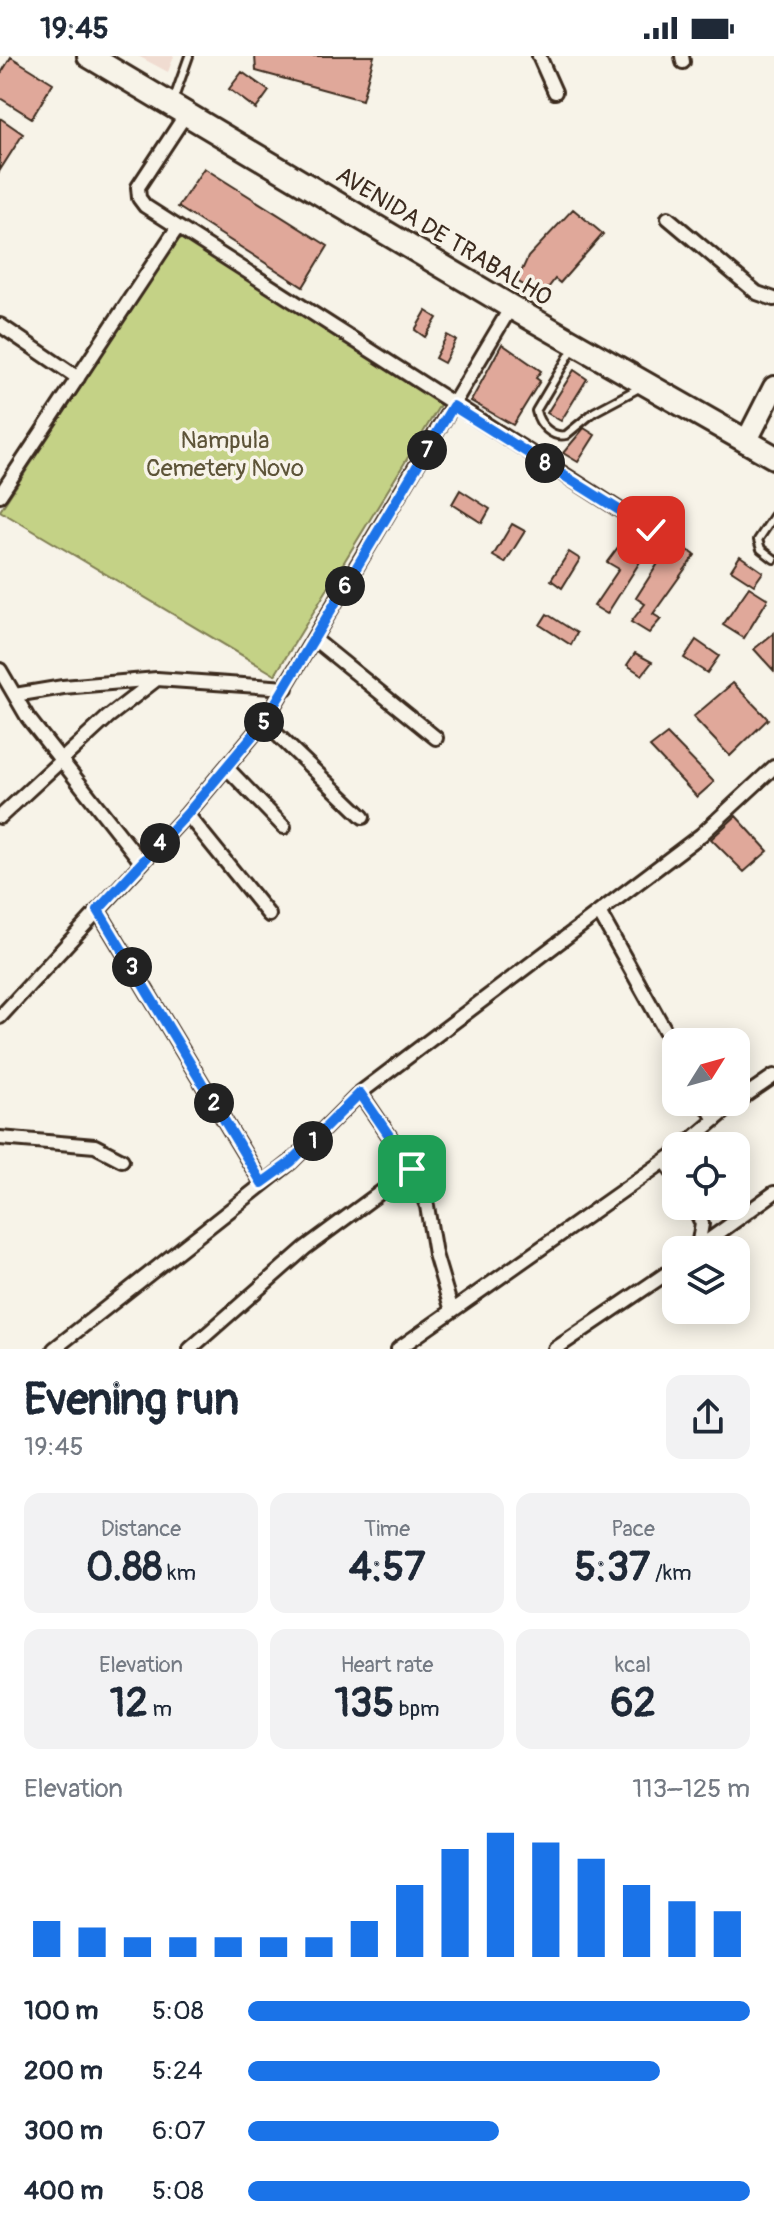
<!DOCTYPE html>
<meta charset="utf-8">
<style>
:root{--surface:#fff;--page:#f2f2f3;--text:#1f2937;--muted:#747a83;--accent:#1a73e8}
body{margin:0;font-family:Pangolin,sans-serif;background:var(--page);color:var(--text);height:100vh;display:flex;flex-direction:column;font-size:30px;white-space:nowrap}
*{box-sizing:border-box;margin:0}
p{font-size:26px;color:var(--muted)}
.icon{flex:none;width:44px;height:44px;fill:none;stroke:currentColor;stroke-width:2;stroke-linecap:round;stroke-linejoin:round}
.map{position:relative;height:1293px;overflow:hidden}
.side{display:flex;flex-direction:column;background:var(--surface);flex:1}
.side>*{flex:none}
.needle{width:52px;rotate:53deg}
.controls{position:absolute;left:662px;top:972px;display:grid;gap:16px}
.controls a{display:grid;place-items:center;width:88px;height:88px;border-radius:16px;background:var(--surface);box-shadow:0 4px 20px #0003;font-size:40px}
.pin{position:absolute;display:grid;place-items:center;width:68px;height:68px;color:#fff;margin:-34px;border-radius:16px;box-shadow:0 4px 12px #0006}
.km{position:absolute;width:40px;height:40px;margin:-20px;border-radius:50%;background:#222;color:#fff;font-size:22px;line-height:40px;text-align:center}
.round{display:grid;place-items:center;flex:none;width:84px;height:84px;border-radius:16px;background:var(--page)}
.headline{display:flex;align-items:center;justify-content:space-between;height:136px;padding:0 24px}
h1{font-size:44px;font-weight:700;line-height:60px}
.figures{display:grid;grid-template-columns:repeat(3,1fr);gap:12px;height:136px;padding:8px 24px}
.figures div{display:grid;align-content:center;border-radius:16px;background:var(--page);text-align:center}
.figures b{font-size:40px;font-weight:700}
.figures small{font-size:22px;font-weight:400}
.figures p{font-size:22px}
.chart{height:224px;padding:16px 24px}
.chart p{display:flex;justify-content:space-between}
.chart svg{width:100%;height:144px;margin-top:8px;stroke:var(--accent);stroke-width:6}
ul{padding:0 24px;list-style:none;font-size:26px}
li{display:grid;grid-template-columns:128px 96px 1fr;align-items:center;height:60px}
li i{height:20px;border-radius:10px;background:var(--accent)}
.status{display:flex;justify-content:space-between;align-items:center;height:56px;padding:0 40px;background:var(--surface);direction:ltr}
.status svg{height:22px;fill:currentColor}
.map>svg:first-child{display:block}
.built{fill:#f0dcd1}
.green{fill:#c4d286;stroke:#807e52;stroke-width:2}
.building{fill:#e0a89a;stroke:#3b2a1e;stroke-width:2}
.lines{fill:none;stroke-linecap:round;stroke-linejoin:round}
.lane-casing{stroke:#3b2a1e;stroke-width:12}
.street-casing{stroke:#3b2a1e;stroke-width:18}
.primary-casing{stroke:#3b2a1e;stroke-width:26}
.highway-casing{stroke:#3b2a1e;stroke-width:28}
.lane{stroke:#f7f3e8;stroke-width:6}
.street{stroke:#f7f3e8;stroke-width:12}
.primary{stroke:#f7f3e8;stroke-width:20}
.highway{stroke:#f7f3e8;stroke-width:22}
.route-casing{stroke:#fff;stroke-width:16}
.route{stroke:#1a73e8;stroke-width:10}
.labels{text-anchor:middle;stroke-width:7;stroke-linejoin:round;paint-order:stroke}
.street-label{font-size:24px;fill:#3b2a1e;stroke:#f7f3e8}
.park-label{font-size:24px;fill:#5d5438;stroke:#f7f3e8}
</style>
<div class="status"><b>19:45</b><svg viewBox="0 0 49 12"><path d="M0 12V9h3v3zM5 12V6h3v6zM10 12V3h3v9zM15 12V0h3v12zM26 1h20v11H26zM47 4h2v5h-2z"/></svg></div>
<div class="map">
<svg width="774" height="1293" viewBox="0 0 774 1293">
<rect width="100%" height="100%" fill="#f7f3e8"/>
<filter id="ink" filterUnits="userSpaceOnUse"><feTurbulence type="fractalNoise" baseFrequency=".0125" numOctaves="2"/><feDisplacementMap in="SourceGraphic" scale="16" xChannelSelector="R" yChannelSelector="G"/><feConvolveMatrix kernelMatrix="1 2 1 2 8 2 1 2 1" color-interpolation-filters="sRGB"/></filter>
<g filter="url(#ink)">
<path class="built" d="M138 0H174L168 16Z"/>
<path class="green" d="M179 181 446 339 275 619 0 455Z"/>
<path class="building" d="M255 0H374L362 44 256 15Z
M11 1 53 27 32 62 0 42V19Z
M242 16 269 35 256 53 229 33Z
M0 62 23 78 0 114Z
M204 112 328 190 303 231 178 151Z
M573 153 603 178 560 227 555 223 542 240 517 225 528 201Z
M426 255 437 262 425 281 415 274Z
M447 279 456 284 444 307 435 302Z
M502 288 541 315 536 322 540 325 513 369 471 345Z
M574 314 587 323 561 365 547 357Z
M584 372 595 379 578 406 563 397Z
M460 434 490 453 482 467 452 448Z
M512 468 525 475 505 507 493 500Z
M673 484 695 499 653 558 661 563 649 577 631 566 645 548 636 542Z
M621 487 643 501 607 558 594 550 619 513 607 506Z
M569 496 580 503 562 532 551 524Z
M740 500 763 516 754 529 731 514Z
M749 531 768 543 744 582 723 569Z
M547 558 577 577 571 589 540 569Z
M774 577V615L754 593Z
M696 584 719 600 707 617 684 602Z
M635 597 652 606 642 619 627 609Z
M733 627 768 663 730 700 693 661Z
M667 678 714 726 697 741 650 691Z
M736 760 768 795 744 816 711 783Z"/>
<g class="lines">
<defs>
<path id="lane" d="M173 45 189 0
M574 291 536 355C539 369 552 382 566 379L594 356 639 332
M774 460 758 484 761 493 774 503"/>
<path id="street" d="M539 0 555 36
M682 0 683 6
M186 58 138 131 139 142 145 150 651 474
M668 162 757 237 774 243
M0 269 78 322
M0 439 177 172
M314 583 436 682
M0 614 28 662 142 807
M15 639 63 631 157 623
M264 666 363 761
M227 712 284 771
M187 758 269 859
M0 761 108 661 157 623 286 632
M98 854 262 1127
M599 856 676 994
M0 961 187 758 264 666 511 251
M360 1037 412 1113 427 1150 435 1198 452 1255
M705 1046 715 1064
M736 1046 774 1020
M0 1082 95 1090 122 1104
M684 1090 736 1046
M666 1106 676 1121
M694 1150 702 1168 698 1190
M695 1194 774 1137
M54 1293 291 1106 360 1037 701 779 774 711
M190 1293 305 1192 412 1113
M398 1293 676 1097
M555 1293 676 1211"/>
<path id="primary" d="M746 386 774 331"/>
<path id="highway" d="M89 0 511 251 774 401"/>
</defs>
<use href="#lane" class="lane-casing"/>
<use href="#street" class="street-casing"/>
<use href="#primary" class="primary-casing"/>
<use href="#highway" class="highway-casing"/>
<use href="#lane" class="lane"/>
<use href="#street" class="street"/>
<use href="#primary" class="primary"/>
<use href="#highway" class="highway"/>
</g>
</g>
<g class="lines" filter="url(#ink)">
<defs>
<path id="route" d="M412 1113 360 1037 291 1106 262 1127 98 854 187 758 264 666 453 350 651 474"/>
</defs>
<use href="#route" class="route-casing"/>
<use href="#route" class="route"/>
</g>
<g class="labels">
<g class="street-label">
<text transform="translate(444 180) rotate(31)" y="8">AVENIDA DE TRABALHO</text>
</g>
<g class="park-label">
<text x="225" y="392">Nampula<tspan x="225" dy="28">Cemetery Novo</tspan></text>
</g>
</g>
</svg>
<div class="controls">
<a><svg class="needle" viewBox="-14 -14 28 28"><path d="M0-13l5 13h-10z" fill="#e53935"/><path d="M0 13l5-13h-10z" fill="#747a83"/></svg></a>
<a><svg class="icon" aria-label="locate" viewBox="0 0 24 24"><circle cx="12" cy="12" r="6"/><path d="M12 2v4M12 18v4M2 12h4M18 12h4"/></svg></a>
<a><svg class="icon" aria-label="layers" viewBox="0 0 24 24"><path d="M12 4l9 5-9 5-9-5zM3 14l9 5 9-5"/></svg></a>
</div>
<div class="pin" style="left:412px;top:1113px;background:#1e9e55"><svg class="icon" aria-label="arrive" viewBox="0 0 24 24"><path d="M6 21V4h12l-3 4 3 4H6"/></svg></div>
<div class="pin" style="left:651px;top:474px;background:#d93025"><svg class="icon" aria-label="check" viewBox="0 0 24 24"><path d="M5 12l5 5 9-10"/></svg></div>
<b class="km" style="left:313px;top:1085px">1</b>
<b class="km" style="left:214px;top:1047px">2</b>
<b class="km" style="left:132px;top:911px">3</b>
<b class="km" style="left:160px;top:787px">4</b>
<b class="km" style="left:264px;top:666px">5</b>
<b class="km" style="left:345px;top:530px">6</b>
<b class="km" style="left:427px;top:394px">7</b>
<b class="km" style="left:545px;top:407px">8</b>
</div>
<section class="side">
<div class="headline"><div><h1>Evening run</h1><p>19:45</p></div><a class="round"><svg class="icon" aria-label="share" viewBox="0 0 24 24"><path d="M12 15V3M7 8l5-5 5 5M5 13v7h14v-7"/></svg></a></div>
<div class="figures">
<div><p>Distance</p><b>0.88<small> km</small></b></div>
<div><p>Time</p><b>4:57</b></div>
<div><p>Pace</p><b>5:37<small> /km</small></b></div>
</div>
<div class="figures">
<div><p>Elevation</p><b>12<small> m</small></b></div>
<div><p>Heart rate</p><b>135<small> bpm</small></b></div>
<div><p>kcal</p><b>62</b></div>
</div>
<div class="chart"><p><span>Elevation</span>113–125 m</p>
<svg viewBox="0 0 160 44" preserveAspectRatio="none"><path d="M5 44V33M15 44V35M25 44V38M35 44V38M45 44V38M55 44V38M65 44V38M75 44V33M85 44V22M95 44V11M105 44V6M115 44V9M125 44V14M135 44V22M145 44V27M155 44V30"/></svg>
</div>
<ul>
<li><b>100 m</b>5:08<i style="width:100%"></i></li>
<li><b>200 m</b>5:24<i style="width:82%"></i></li>
<li><b>300 m</b>6:07<i style="width:50%"></i></li>
<li><b>400 m</b>5:08<i style="width:100%"></i></li>
</ul>
</section>
